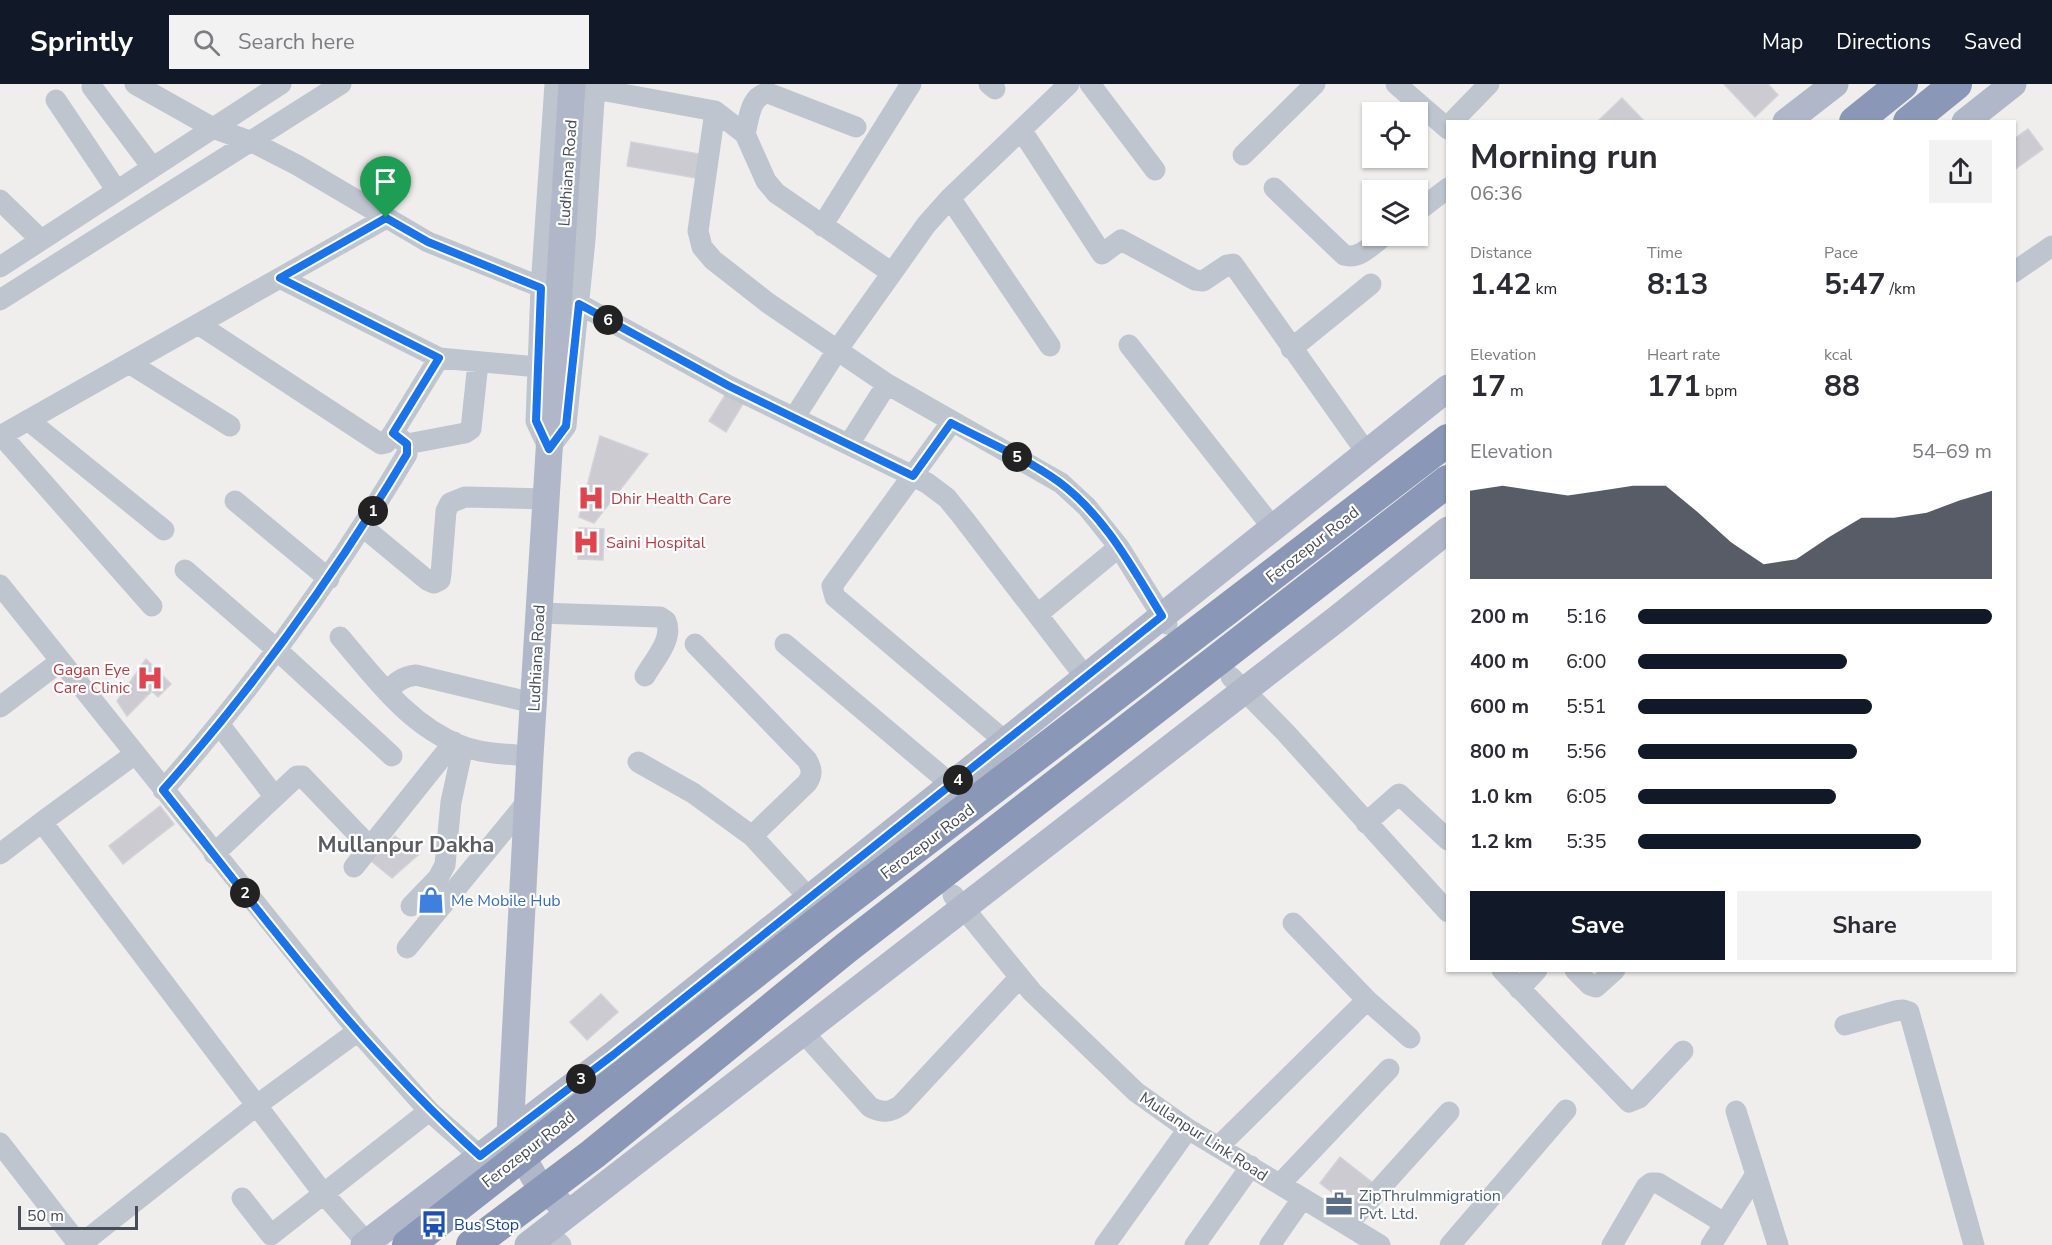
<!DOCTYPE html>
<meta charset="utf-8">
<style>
:root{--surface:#fff;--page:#f2f2f3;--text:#2b2b33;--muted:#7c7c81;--accent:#111827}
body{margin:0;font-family:"Nunito Sans",sans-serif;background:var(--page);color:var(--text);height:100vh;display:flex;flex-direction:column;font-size:22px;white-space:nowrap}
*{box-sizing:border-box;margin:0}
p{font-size:20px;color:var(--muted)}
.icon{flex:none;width:33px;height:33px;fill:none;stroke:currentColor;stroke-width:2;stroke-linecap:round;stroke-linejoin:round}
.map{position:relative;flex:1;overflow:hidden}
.sheet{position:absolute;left:1446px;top:36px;width:570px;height:852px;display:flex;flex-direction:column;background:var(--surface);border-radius:0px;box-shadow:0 2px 4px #0004}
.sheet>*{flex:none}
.buttons{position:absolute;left:1362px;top:18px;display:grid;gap:12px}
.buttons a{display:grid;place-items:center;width:66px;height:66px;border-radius:0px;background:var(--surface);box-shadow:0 2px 4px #0004;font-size:30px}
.scale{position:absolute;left:18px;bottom:15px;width:120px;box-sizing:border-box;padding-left:6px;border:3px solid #474d58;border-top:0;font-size:16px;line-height:21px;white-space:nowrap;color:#474d58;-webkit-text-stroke:4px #fff;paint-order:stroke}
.pin{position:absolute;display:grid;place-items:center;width:51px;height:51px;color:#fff;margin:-62px -26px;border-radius:50% 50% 50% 0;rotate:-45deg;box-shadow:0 0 6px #0007}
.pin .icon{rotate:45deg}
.km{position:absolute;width:30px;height:30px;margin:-15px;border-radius:50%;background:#222;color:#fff;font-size:16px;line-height:30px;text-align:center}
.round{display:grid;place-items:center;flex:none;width:63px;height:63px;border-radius:0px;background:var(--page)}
.head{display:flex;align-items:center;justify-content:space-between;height:102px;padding:0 24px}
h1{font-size:33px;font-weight:700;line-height:45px}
.figures{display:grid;grid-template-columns:repeat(3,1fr);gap:9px;height:102px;padding:6px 24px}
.figures div{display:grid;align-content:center}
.figures b{font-size:30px;font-weight:700}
.figures small{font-size:16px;font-weight:400}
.figures p{font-size:16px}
.chart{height:168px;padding:12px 24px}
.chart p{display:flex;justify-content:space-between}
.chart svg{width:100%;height:108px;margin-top:6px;fill:var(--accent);opacity:.7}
.action{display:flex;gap:12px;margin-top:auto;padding:12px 24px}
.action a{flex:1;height:69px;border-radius:0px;background:var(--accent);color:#fff;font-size:24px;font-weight:700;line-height:69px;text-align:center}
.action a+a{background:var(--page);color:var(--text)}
ul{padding:0 24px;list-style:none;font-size:20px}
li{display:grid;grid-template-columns:96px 72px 1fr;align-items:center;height:45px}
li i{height:15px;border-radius:8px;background:var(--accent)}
header{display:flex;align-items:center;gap:36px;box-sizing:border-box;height:84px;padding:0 30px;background:var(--accent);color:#fff}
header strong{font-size:28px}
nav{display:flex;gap:33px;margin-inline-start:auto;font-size:21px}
.search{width:420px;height:54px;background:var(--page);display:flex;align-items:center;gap:15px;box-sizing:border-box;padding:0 21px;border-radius:0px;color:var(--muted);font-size:22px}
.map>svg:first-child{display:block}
.building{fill:#cbcbd1;stroke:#d2d2d8;stroke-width:1.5}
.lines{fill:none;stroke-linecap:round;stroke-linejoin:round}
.minor{stroke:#bfc5ce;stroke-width:21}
.major{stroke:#afb7c9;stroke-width:27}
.highway{stroke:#8a97b7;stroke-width:32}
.route-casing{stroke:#fff;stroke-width:12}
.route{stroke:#1a73e8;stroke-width:8}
.labels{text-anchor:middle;stroke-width:4.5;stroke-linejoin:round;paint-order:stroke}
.street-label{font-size:16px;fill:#474d58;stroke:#fff}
.health-label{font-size:16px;fill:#be3a42;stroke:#fff;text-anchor:start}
.shop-label{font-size:16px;fill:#366cbe;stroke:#fff;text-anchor:start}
.service-label{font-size:16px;fill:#4e5e75;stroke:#fff;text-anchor:start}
.transit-label{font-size:16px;fill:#164399;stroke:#fff;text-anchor:start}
.district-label{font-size:22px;font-weight:bold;fill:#5b5c61;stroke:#fff}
</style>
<header>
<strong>Sprintly</strong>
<div class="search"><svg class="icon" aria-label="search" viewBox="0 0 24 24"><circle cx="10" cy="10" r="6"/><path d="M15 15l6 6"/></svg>Search here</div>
<nav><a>Map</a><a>Directions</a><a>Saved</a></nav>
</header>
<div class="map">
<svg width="2052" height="1161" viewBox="0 0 2052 1161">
<rect width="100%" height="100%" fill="#f0eeed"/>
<path class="building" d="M1724 0H1768L1778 11 1755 33Z
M1622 14 1645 38H1598V37Z
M2028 45 2043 65 2014 86V55Z
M631 58 705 71 701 95 627 82Z
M727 308 744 318 726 348 709 337Z
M600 352 648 370 594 439 579 433Z
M579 444 604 445 603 476 578 475Z
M146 575 171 600 158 613 152 607 127 632 117 617Z
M160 722 174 740 123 780 109 762Z
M395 752 418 771 392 794 371 777Z
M601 910 618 928 587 956 570 938Z
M1340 1073 1373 1099 1353 1125 1320 1099Z"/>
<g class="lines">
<path class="minor" d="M135 0 213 44 252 58 297 81 428 158 541 203
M555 0 541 203 536 337 549 365 566 342 585 156 595 0
M989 0 995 5
M1090 0 1155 86
M1396 0 1448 45
M92 3 152 83
M595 5 715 27 698 147 702 163 713 176 768 219 887 300 1061 399 1087 423 1119 463 1167 540
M56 16 117 107
M715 27 745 50 766 97 776 109 892 189 926 141 950 114 1069 0
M1452 38 1489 0
M1022 47 1102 170 1121 156 1195 196 1203 197 1227 181 1233 180 1366 368
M745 50C749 35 750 11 768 9L856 43
M1243 71 1315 0
M1274 104 1344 171C1359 176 1373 160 1384 152
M950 114 1050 262
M0 116 41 156
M1418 127 1448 104
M822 142 911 0
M0 183 281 0
M2014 188 2052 162
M280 194 439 274 538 283
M0 216 341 0
M579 220 729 302 927 399 947 414 964 435 1086 594
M198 240 381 360 386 359 393 349 439 274
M1129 261 1273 444
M1291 265 1371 200
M129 279 230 342
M794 334 838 265 892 189
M28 336 164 446
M951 339 832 502 835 513 1006 658
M1 351 152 522
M0 352 386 134
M407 360 465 349 471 345 478 279
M849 360 887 300
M235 417 329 495
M363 443 427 496 434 499 440 496 441 490 446 427 450 419 465 413 546 415
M185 486 276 565 392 672
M0 501 358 947 429 1027 480 1072
M539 529 660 533 666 537C674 555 654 576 645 592
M1038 530 1119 463
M340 553C375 594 409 642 462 662 483 670 508 670 530 672
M695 560 807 676C812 685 813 690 807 699L752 752
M785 560 952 701
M1231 593 1285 648 1448 828
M387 608C396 598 402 593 416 591L533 619
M0 623 61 577
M219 640 275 713
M638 678 693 709 752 752 810 815
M163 706C255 602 336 489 407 370V360L393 349
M42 738 135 670
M1366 739 1399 710 1448 756
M0 770 42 738 323 1109 367 1159
M214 770 297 692H302L370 763
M354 783 454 658
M953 811 1032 908 1136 1008 1188 1045 1380 1161
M411 822 438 794 445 781 451 718 463 663
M1293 839 1367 916
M407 864 527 718
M1502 886 1629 1018 1639 1014 1683 967
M1575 886 1590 901 1596 903 1615 886
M1519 905 1537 886
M1845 941 1895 927 1903 926 1909 928 1974 1161
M802 947 870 1023C882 1029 890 1029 901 1021L1020 893
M1736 1027 1778 1161
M0 1059 79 1161
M1218 1063 1367 916 1410 954
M1280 1100 1389 985
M242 1114 271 1151 429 1027
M1347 1141 1449 1028
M545 1147 561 1161
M80 1161 257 1021 358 947
M1105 1161 1188 1045
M1195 1161 1251 1082
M1270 1161 1302 1115
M1450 1161 1566 1026
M1612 1161 1646 1103 1651 1099H1658L1724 1139
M1711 1161 1756 1090"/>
<path class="major" d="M1786 38 1835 0
M1965 38 2013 0
M560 1120 534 1093 510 1050 530 672 572 0
M364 1161 613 971 1448 304
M528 1161 1338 534 1448 446"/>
<path class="highway" d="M1855 38 1902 0
M1909 38 1956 0
M408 1161 820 837 1448 356
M472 1161 593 1070 846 864 1448 397"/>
</g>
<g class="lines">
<defs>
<path id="route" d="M386 134 428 158 541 204 536 337 549 365 566 342 579 220 729 302 913 392 951 339C987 358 1026 374 1059 398 1105 432 1133 485 1162 532L613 971 480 1072C360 964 263 832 163 706 255 602 336 489 407 370V360L393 349 439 274 280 194Z"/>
</defs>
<use href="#route" class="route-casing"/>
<use href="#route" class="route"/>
</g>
<defs>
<symbol id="hospital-bare" viewBox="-9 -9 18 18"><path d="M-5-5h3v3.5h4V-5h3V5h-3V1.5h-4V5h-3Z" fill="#e0444e" stroke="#fff" stroke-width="2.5" paint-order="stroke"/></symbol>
<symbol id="shop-bare" viewBox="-9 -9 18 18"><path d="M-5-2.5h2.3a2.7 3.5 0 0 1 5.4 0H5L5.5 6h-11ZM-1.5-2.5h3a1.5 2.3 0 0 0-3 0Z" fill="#3f7fe0" stroke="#fff" stroke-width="2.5" paint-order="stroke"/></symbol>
<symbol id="office-bare" viewBox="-9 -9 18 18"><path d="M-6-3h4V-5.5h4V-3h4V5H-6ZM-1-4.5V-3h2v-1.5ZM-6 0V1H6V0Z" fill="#5c6f8a" stroke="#fff" stroke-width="2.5" paint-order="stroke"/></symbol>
<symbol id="bus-bare" viewBox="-9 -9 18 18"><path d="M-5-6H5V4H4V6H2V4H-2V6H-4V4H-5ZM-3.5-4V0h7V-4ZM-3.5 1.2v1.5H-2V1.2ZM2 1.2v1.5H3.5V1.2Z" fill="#1a4fb4" stroke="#fff" stroke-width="2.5" paint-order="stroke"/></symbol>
</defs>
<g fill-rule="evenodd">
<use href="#hospital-bare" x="572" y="395" width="38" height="38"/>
<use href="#hospital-bare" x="567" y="439" width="38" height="38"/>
<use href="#hospital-bare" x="131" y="575" width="38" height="38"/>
<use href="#shop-bare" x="412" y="797" width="38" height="38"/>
<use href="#office-bare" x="1320" y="1101" width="38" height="38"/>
<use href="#bus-bare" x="415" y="1121" width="38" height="38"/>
</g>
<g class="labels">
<g class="street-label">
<text transform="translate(567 89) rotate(-86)" y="6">Ludhiana Road</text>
<text transform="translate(1312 460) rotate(-38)" y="6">Ferozepur Road</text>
<text transform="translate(536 574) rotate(-87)" y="6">Ludhiana Road</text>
<text transform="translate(927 757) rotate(-37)" y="6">Ferozepur Road</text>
<text transform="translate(1204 1052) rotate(33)" y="6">Mullanpur Link Road</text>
<text transform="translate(528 1065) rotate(-38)" y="6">Ferozepur Road</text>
</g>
<g class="health-label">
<text x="611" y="420">Dhir Health Care</text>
<text x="606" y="464">Saini Hospital</text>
<text x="130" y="591" text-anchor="end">Gagan Eye<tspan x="130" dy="18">Care Clinic</tspan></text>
</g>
<g class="shop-label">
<text x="451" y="822">Me Mobile Hub</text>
</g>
<g class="service-label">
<text x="1359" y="1117">ZipThruImmigration<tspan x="1359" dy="18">Pvt. Ltd.</tspan></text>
</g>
<g class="transit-label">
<text x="454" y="1146">Bus Stop</text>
</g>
<g class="district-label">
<text x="406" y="768">Mullanpur Dakha</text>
</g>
</g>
</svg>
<div class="buttons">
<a><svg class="icon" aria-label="locate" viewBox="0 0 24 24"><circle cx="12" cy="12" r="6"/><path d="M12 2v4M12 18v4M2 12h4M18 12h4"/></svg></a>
<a><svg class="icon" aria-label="layers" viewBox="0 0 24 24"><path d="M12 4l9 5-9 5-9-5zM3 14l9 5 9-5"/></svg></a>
</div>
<div class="scale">50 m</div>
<div class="pin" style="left:386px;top:134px;background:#1e9e55"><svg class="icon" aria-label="arrive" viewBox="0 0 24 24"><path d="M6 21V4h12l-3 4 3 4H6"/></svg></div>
<b class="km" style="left:373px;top:427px">1</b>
<b class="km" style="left:245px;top:809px">2</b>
<b class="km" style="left:581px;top:995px">3</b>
<b class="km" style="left:958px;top:696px">4</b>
<b class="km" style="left:1017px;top:373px">5</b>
<b class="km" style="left:608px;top:236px">6</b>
<section class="sheet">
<div class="head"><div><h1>Morning run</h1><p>06:36</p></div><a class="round"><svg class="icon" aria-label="share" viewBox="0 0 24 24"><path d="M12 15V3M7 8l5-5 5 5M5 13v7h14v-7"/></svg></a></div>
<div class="figures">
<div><p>Distance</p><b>1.42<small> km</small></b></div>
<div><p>Time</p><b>8:13</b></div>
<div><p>Pace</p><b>5:47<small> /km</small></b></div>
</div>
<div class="figures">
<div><p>Elevation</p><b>17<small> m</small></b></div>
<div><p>Heart rate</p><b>171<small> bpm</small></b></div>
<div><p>kcal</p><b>88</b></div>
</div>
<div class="chart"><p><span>Elevation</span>54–69 m</p>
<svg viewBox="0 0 160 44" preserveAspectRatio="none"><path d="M0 44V8L10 6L20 8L30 10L40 8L50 6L60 6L70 17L80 29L90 38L100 36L110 27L120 19L130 19L140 17L150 12L160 8V44z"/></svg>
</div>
<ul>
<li><b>200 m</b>5:16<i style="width:100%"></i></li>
<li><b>400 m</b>6:00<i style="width:59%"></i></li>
<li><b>600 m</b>5:51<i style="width:66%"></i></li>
<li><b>800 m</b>5:56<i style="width:62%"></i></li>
<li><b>1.0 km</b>6:05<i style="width:56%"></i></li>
<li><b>1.2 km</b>5:35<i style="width:80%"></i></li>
</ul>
<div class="action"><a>Save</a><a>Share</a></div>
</section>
</div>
